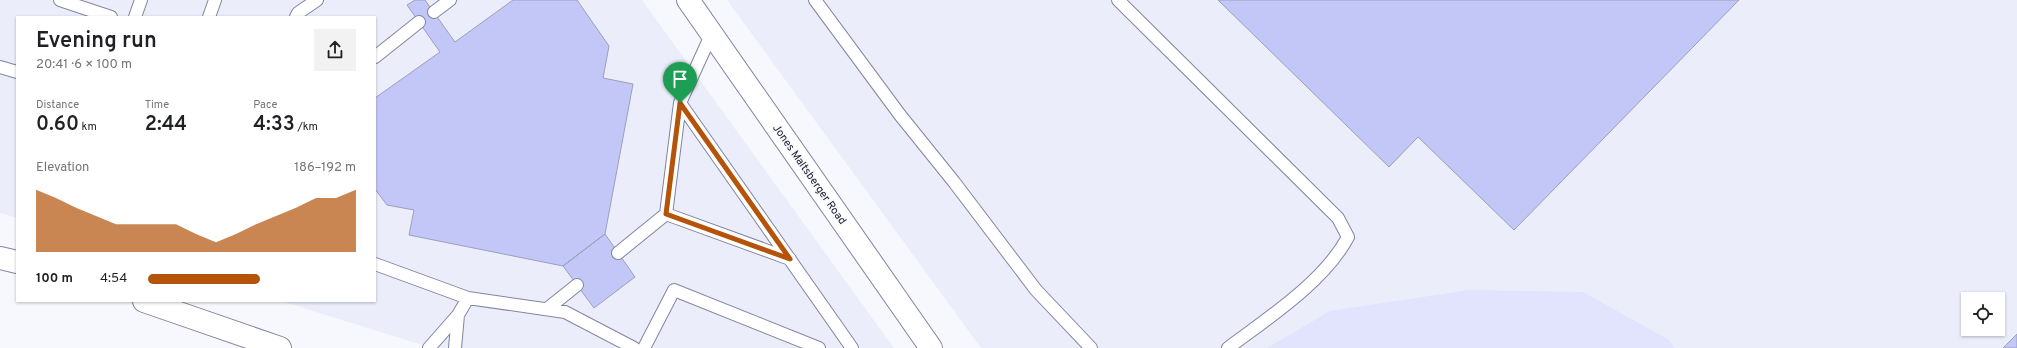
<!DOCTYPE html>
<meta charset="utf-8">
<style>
:root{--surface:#fff;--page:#f2f2f2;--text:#202124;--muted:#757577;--accent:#b45309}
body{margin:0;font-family:Overpass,sans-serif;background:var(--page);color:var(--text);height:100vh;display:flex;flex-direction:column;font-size:15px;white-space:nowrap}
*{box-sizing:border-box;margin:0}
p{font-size:13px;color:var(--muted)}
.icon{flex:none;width:22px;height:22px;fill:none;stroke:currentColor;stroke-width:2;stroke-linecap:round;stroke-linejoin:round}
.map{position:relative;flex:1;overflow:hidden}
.side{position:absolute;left:16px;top:16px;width:360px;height:286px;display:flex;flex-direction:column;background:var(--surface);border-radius:0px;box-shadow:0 1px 3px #0004}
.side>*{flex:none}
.tools{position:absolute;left:1961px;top:292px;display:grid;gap:8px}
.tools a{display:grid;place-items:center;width:44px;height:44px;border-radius:0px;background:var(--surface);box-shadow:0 1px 3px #0004;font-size:20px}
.pin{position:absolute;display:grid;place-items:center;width:34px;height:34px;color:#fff;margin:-41px -17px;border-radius:50% 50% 50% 0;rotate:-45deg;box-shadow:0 0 4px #0007}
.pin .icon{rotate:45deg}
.round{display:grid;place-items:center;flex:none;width:42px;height:42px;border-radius:0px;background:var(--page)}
.headline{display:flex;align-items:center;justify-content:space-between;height:68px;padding:0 20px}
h1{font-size:22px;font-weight:600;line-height:30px}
.stats{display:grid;grid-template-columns:repeat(3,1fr);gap:6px;height:68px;padding:4px 20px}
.stats div{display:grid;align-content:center}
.stats b{font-size:20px;font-weight:600}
.stats small{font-size:11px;font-weight:400}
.stats p{font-size:11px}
.chart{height:112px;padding:8px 20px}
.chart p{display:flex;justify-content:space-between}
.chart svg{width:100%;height:72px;margin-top:4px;fill:var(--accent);opacity:.7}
ul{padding:0 20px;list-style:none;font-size:13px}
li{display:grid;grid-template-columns:64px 48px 1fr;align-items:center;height:30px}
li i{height:10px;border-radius:5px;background:var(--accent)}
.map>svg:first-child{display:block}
.built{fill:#ebedfb;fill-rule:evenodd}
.green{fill:#e1e4fc}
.building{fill:#c2c7f8;stroke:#9c9fba}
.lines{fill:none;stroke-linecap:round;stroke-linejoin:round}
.service-casing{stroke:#82859f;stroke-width:14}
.tertiary-casing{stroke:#82859f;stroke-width:24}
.secondary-casing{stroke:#82859f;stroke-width:24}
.service{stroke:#fff;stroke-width:12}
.tertiary{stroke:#fff;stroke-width:22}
.secondary{stroke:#fff;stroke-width:22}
.route-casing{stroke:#fff;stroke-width:8}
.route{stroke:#b45309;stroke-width:5}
.labels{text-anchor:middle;stroke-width:3;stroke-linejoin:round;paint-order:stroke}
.street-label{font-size:11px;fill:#1b1c26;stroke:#f7f8fe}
</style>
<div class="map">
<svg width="2017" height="348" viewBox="0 0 2017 348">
<rect width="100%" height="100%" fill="#f7f8fe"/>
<path class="built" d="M0 0H642L894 348H432L281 301H375V17H17V218L0 213Z
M727 0H2017V348H981ZM1968 299H1998V329H1968Z"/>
<path class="green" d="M1469 290 1583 292 1669 340 1674 348H1267L1330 311Z"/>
<path class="building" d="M415 0H425L455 42 513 0H577L609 46 603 78 633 84 605 234 563 266 409 235 414 210 387 205 375 189V98L440 52 407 5Z
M1218 0H1739L1514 230 1418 137 1389 167Z
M605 234 635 277 594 308 563 266Z
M2017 334V348H2003Z"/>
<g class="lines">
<defs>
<path id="service" d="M60 0 111 17
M815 0 900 115 954 182 1036 290 1091 348
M1118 0 1338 218 1348 237C1324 282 1268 318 1228 348
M434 12 450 0
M135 17 141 0
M209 17 215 0
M296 17 298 13 317 0
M712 33 680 103 852 348
M375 57 419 22
M0 67 17 72
M680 103 666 214 790 259
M618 253 666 214
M375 264 468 298 458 315
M468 298 565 312 634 348
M547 309 577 285
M429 348 458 315 455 348
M644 348 674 290 819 348"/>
<path id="tertiary" d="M688 0 931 348"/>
<path id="secondary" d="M0 258 17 262
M144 301 280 348"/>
</defs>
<use href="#service" class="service-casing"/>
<use href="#tertiary" class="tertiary-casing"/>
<use href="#secondary" class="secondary-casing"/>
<use href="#service" class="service"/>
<use href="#tertiary" class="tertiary"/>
<use href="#secondary" class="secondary"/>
</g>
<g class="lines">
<defs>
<path id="route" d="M680 103 790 259 666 214Z"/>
</defs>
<use href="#route" class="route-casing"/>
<use href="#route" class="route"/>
</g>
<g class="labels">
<g class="street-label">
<text transform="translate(810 174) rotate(55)" y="4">Jones Maltsberger Road</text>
</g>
</g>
</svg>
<div class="tools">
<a><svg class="icon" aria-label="locate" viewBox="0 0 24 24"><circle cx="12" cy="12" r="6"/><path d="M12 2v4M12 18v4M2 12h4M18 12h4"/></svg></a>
</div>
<div class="pin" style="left:680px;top:103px;background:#1e9e55"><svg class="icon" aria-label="arrive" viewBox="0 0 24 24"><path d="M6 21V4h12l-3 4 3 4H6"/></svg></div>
<section class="side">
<div class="headline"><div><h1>Evening run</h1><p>20:41 · 6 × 100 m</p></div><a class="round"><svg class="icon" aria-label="share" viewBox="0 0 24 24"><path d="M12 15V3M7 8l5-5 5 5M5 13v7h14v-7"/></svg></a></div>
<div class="stats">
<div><p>Distance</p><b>0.60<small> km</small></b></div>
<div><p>Time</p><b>2:44</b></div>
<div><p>Pace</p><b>4:33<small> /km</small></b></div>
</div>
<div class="chart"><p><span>Elevation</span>186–192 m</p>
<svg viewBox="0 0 160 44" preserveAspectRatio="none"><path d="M0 44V6L10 11L20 17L30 22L40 27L50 27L60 27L70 27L80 33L90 38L100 33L110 27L120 22L130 17L140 11L150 11L160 6V44z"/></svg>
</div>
<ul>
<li><b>100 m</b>4:54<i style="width:54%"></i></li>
</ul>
</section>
</div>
